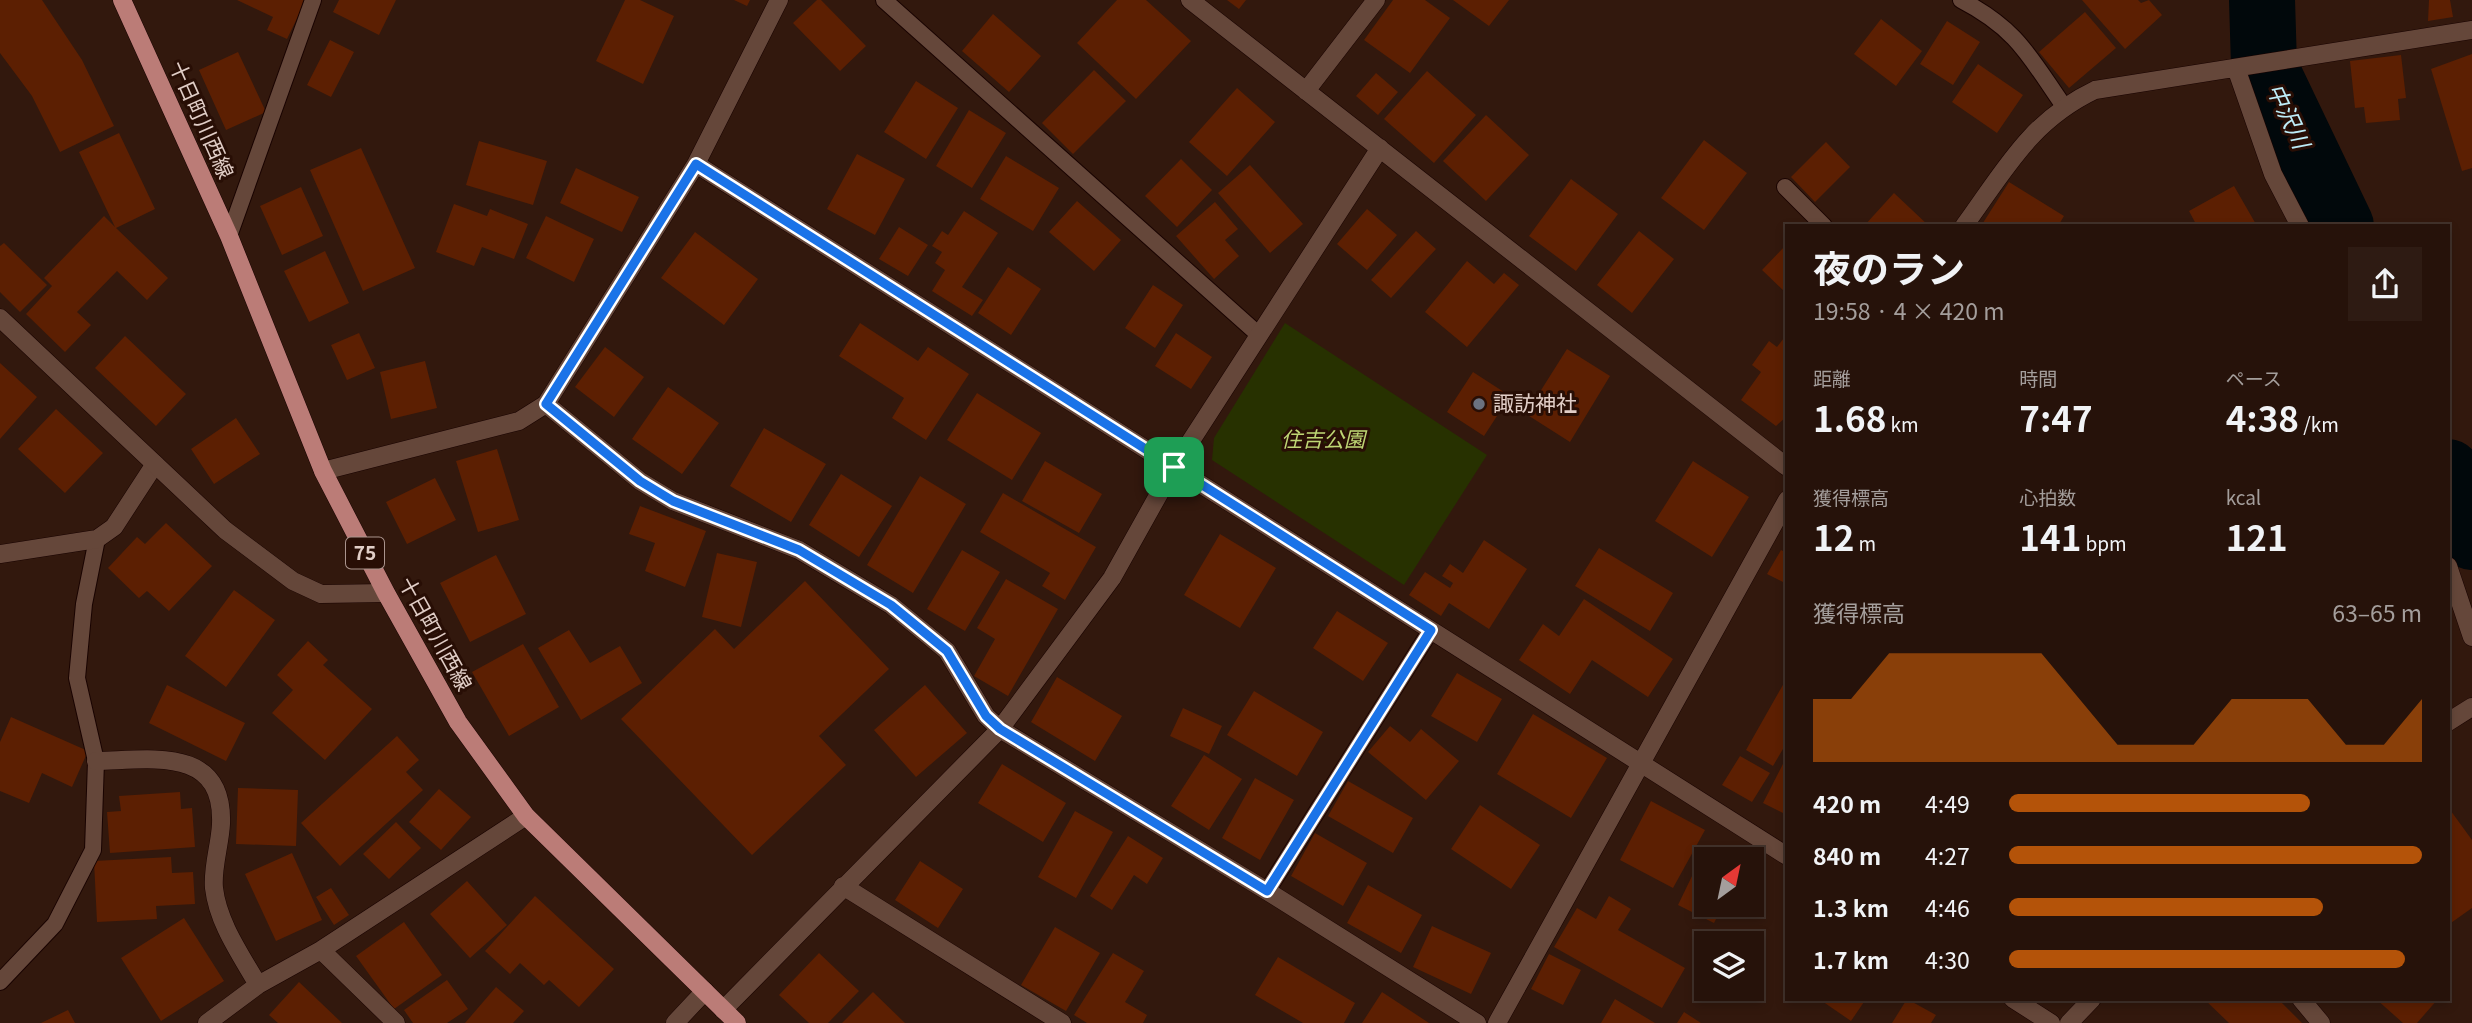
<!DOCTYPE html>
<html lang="ja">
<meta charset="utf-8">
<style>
:root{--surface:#26120a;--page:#2e1b13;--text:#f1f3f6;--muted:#a49e9c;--line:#42322b;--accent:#b45309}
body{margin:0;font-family:Georgia,"Noto Sans JP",serif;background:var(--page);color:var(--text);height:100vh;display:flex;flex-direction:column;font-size:26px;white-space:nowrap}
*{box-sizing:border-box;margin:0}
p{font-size:23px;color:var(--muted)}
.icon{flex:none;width:38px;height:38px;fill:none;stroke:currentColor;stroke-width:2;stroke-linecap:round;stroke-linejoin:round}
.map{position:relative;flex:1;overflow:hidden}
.panel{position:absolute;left:1785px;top:224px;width:665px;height:777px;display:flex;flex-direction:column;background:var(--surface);border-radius:0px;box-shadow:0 4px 10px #0003,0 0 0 2px var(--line)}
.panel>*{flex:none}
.needle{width:46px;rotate:33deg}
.controls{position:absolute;left:1694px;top:847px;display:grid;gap:14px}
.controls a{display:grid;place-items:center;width:70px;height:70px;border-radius:0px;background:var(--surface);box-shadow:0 4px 10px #0003,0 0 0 2px var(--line);font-size:35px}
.pin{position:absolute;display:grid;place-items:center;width:60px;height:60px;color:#fff;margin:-30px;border-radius:14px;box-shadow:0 4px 10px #0006}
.round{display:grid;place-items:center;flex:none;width:74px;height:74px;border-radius:0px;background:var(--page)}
.overview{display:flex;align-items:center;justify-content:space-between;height:119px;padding:0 28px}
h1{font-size:38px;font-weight:700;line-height:52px}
.metrics{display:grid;grid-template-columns:repeat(3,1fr);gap:10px;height:119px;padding:7px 28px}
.metrics div{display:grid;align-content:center}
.metrics b{font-size:35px;font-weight:700}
.metrics small{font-size:19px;font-weight:400}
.metrics p{font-size:19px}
.chart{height:196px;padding:14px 28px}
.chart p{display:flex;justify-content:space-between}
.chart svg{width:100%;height:126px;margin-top:7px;fill:var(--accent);opacity:.7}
ul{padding:0 28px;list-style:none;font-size:23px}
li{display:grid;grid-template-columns:112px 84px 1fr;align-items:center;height:52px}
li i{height:18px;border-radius:9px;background:var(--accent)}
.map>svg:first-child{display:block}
.green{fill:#273100}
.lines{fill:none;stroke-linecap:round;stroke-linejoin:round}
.river{stroke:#01080b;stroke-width:66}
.building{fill:#5c1f02}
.lane-casing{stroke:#190300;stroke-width:18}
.street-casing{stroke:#190300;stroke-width:19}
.secondary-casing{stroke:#190300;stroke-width:19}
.primary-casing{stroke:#190300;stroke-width:19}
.lane{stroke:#65473a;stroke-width:16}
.street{stroke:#65473a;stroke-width:18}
.secondary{stroke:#65473a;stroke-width:18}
.primary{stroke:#bb7c77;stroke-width:18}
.route-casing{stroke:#fff;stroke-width:14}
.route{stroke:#1a73e8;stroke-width:9}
.worship-dot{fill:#6b7280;stroke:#280e05;stroke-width:2.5}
.labels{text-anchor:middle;stroke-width:6;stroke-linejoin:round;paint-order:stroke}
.shield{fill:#280e05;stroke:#aa948d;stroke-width:2}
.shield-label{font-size:19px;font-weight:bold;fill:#e1cec7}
.street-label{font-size:21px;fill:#e1cec7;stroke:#280e05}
.poi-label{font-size:21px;fill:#e1cec7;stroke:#280e05;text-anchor:start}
.park-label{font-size:21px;font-style:italic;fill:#bed674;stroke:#280e05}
.water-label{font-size:23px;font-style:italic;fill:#beedf8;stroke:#280e05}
</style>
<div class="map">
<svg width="2472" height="1023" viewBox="0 0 2472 1023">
<rect width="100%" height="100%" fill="#32180d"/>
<path class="green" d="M1285 323 1487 455 1404 585 1212 460 1214 438Z"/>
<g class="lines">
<path class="river" d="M2262 0 2264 65 2341 226
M2448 472 2472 537"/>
</g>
<path class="building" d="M0 0H42L82 60 114 126 60 152 32 96 0 53Z
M237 0H306L287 39 267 30 273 17Z
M339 0H396L379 35 333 12Z
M625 0H640L674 16 643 84 596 61Z
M734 0H750L747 6Z
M817 0H821L866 46 840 71 793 23Z
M1117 0H1146L1191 41 1136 99 1077 43Z
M1227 0H1246L1239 9Z
M1393 0H1425L1450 18 1410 73 1364 40Z
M1453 0H1509L1489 26Z
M2082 0H2138L2141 3 2149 0 2162 15 2125 49Z
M2429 0H2450L2453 17 2428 21Z
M2085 12 2116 48 2069 88 2039 52Z
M993 14 1041 56 1009 92 962 51Z
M1881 19 1922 51 1896 86 1854 54Z
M1947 21 1980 42 1953 85 1920 64Z
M330 40 354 52 331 97 307 85Z
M238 52 266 112 226 130 199 70Z
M2472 54V168L2462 171 2431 69Z
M2401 55 2406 98 2398 99 2400 120 2366 123 2364 107 2355 108 2350 61Z
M1978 64 2023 95 1997 133 1952 102Z
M1094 70 1126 101 1073 154 1042 123Z
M1427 71 1476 115 1434 163 1384 119Z
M1376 73 1398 92 1378 115 1356 96Z
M916 81 958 108 926 159 884 132Z
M1237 88 1275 122 1227 176 1189 142Z
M969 110 1006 133 972 188 936 166Z
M1486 115 1529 155 1486 201 1443 161Z
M119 133 155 209 116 228 168 278 147 300 117 271 77 312 91 325 65 352 26 314 52 286 44 278 104 216 115 227 79 152Z
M1704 140 1747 173 1704 230 1661 198Z
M479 141 547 161 533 205 466 185Z
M1826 142 1850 167 1815 202 1791 177Z
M361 148 415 268 363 291 310 170Z
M857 154 905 179 875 235 827 209Z
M1006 156 1059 188 1033 231 980 199Z
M1181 159 1212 190 1177 227 1145 196Z
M1250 165 1303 224 1270 253 1218 193Z
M576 168 639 197 622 232 560 203Z
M1571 179 1618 214 1576 271 1529 236Z
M2009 182 2064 216 2058 226H1981Z
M2234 186 2257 226H2197L2189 211Z
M301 187 323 236 282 255 260 206Z
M1894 193 1929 226H1864Z
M1077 201 1121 240 1094 271 1049 232Z
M1215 202 1238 229 1225 240 1239 256 1214 279 1176 236Z
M454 204 487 216 490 209 528 224 514 259 482 247 474 266 436 252Z
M1367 209 1397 235 1367 270 1337 244Z
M964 211 998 233 962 287 983 300 972 316 932 291 945 270 935 263 942 252 932 246 942 231 948 235Z
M546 216 594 239 574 282 526 258Z
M899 227 928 245 908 276 879 259Z
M1416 231 1436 249 1391 298 1371 280Z
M1639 231 1674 259 1632 313 1597 285Z
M695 232 758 279 724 325 661 278Z
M4 243 47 285 20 312 0 292V246Z
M1787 244V294L1762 270Z
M325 251 349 303 309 322 284 271Z
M1467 261 1494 284 1504 273 1519 285 1467 347 1425 312Z
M1008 267 1041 289 1011 335 978 313Z
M1153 285 1183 305 1155 348 1125 328Z
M860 323 918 361 928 347 969 374 926 440 892 418 904 398 839 356Z
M359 333 375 368 347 380 331 345Z
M1176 333 1212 357 1191 389 1155 366Z
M1787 334V416L1776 426 1741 400 1761 372 1752 365 1769 341 1777 347Z
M125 336 186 394 156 426 95 368Z
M605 347 644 377 614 417 575 387Z
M1567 349 1610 376 1570 442 1526 414Z
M425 361 437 408 391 419 380 372Z
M0 363 37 397 0 439Z
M1473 372 1510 396 1484 436 1447 412Z
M668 387 719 423 682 474 632 439Z
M977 393 1041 433 1012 480 947 440Z
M56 409 103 453 65 493 18 449Z
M236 418 260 454 214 484 191 449Z
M764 428 826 464 791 522 730 486Z
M497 449 519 520 478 532 456 461Z
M1045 461 1102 494 1079 533 1022 501Z
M1693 461 1749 497 1712 557 1655 521Z
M841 474 892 506 859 557 809 525Z
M920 476 966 504 913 593 867 565Z
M435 478 456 520 407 544 386 502Z
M1003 493 1096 547 1065 600 1042 586 1050 573 980 532Z
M640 506 706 531 685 587 645 571 655 543 629 534Z
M166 523 212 566 169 611 147 591 139 598 108 568 137 537 145 544Z
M1220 534 1276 568 1240 628 1184 595Z
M1484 540 1527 569 1489 629 1449 603 1441 616 1409 595 1425 572 1450 588 1453 583 1442 576 1450 564 1463 573Z
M1599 548 1673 593 1650 631 1575 586Z
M962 550 1000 572 965 631 927 609Z
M1781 550 1787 553V584L1767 574Z
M717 553 757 562 741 627 702 617Z
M496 555 526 614 470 642 440 583Z
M1006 579 1058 609 1008 696 974 676 995 639 977 628Z
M805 581 889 669 819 736 846 765 752 855 621 719 715 629 734 649Z
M234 590 275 620 226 687 185 656Z
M1584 599 1673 659 1648 697 1592 660 1570 694 1519 660 1543 624 1559 636Z
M1337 611 1388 643 1363 681 1313 648Z
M569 630 590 663 620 646 642 683 581 720 538 648Z
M308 641 328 660 323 665 372 709 325 760 272 713 293 690 277 675Z
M523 644 559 707 509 736 472 672Z
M1457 673 1502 699 1477 742 1431 716Z
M1057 677 1122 716 1095 761 1031 722Z
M1784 683 1787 685V742L1773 766 1746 750Z
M167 685 245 723 226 761 149 723Z
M925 685 967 733 916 777 874 730Z
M1254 691 1323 732 1297 776 1227 735Z
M1183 708 1222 726 1209 754 1170 736Z
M1533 714 1607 758 1571 818 1497 774Z
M11 717 88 751 72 787 42 773 29 803 0 791V742Z
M1390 726 1410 742 1421 729 1459 761 1426 800 1368 752Z
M397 736 419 760 406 772 423 790 340 866 301 823Z
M1204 755 1242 779 1209 830 1171 806Z
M1740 756 1770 773 1752 802 1722 785Z
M1787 756V815L1763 803Z
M1002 764 1066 803 1043 842 978 803Z
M1255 778 1294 800 1260 860 1222 838Z
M1348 781 1413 818 1393 853 1328 816Z
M238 788 298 790 296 846 236 844Z
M439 789 471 817 441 850 409 822Z
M180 792 181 809 192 808 195 847 110 853 107 812 121 811 119 796Z
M1651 801 1705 830 1673 888 1620 860Z
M1480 805 1540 845 1511 889 1451 849Z
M2448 807 2472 840V908L2448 925Z
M1075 811 1113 832 1076 898 1038 877Z
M396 822 421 848 389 879 363 854Z
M1315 833 1367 863 1343 906 1291 876Z
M1128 836 1163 858 1147 884 1134 875 1112 910 1090 896Z
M1707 845 1736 859H1706V905H1723L1714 923 1678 905Z
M292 853 322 920 276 941 245 874Z
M171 857 172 873 193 872 195 904 156 906 157 919 97 922 94 861Z
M920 861 963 889 938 928 895 900Z
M467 881 507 925 470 958 430 914Z
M1368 885 1422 915 1401 953 1347 923Z
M331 888 349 915 334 925 316 897Z
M535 896 614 969 579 1007 549 980 544 985 520 963 510 974 485 951Z
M1609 896 1631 909 1618 930 1685 968 1662 1008 1554 947 1577 908 1596 919Z
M184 918 224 981 161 1021 121 958Z
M404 922 442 975 394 1009 356 956Z
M1432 926 1491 953 1471 994 1413 967Z
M1055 927 1100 953 1066 1011 1021 985Z
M819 953 859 991 828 1023H809L779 995Z
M1113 953 1144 971 1125 1002 1147 1015 1143 1023H1087L1074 1015Z
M1549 954 1581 970 1563 1005 1531 989Z
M1278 957 1355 1003 1344 1023H1303L1255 995Z
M1752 967 1758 970 1752 982Z
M447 980 468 1009 447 1023H413L404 1010Z
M299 982 342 1023H278L269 1015Z
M496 987 524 1011 513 1023H465Z
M1718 989H1748L1742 1001Z
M873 992 905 1023H842Z
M1382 992 1429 1023H1362Z
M1615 999 1655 1023H1601Z
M1819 999H1866L1851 1021Z
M1907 999 1936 1015 1931 1023H1892Z
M2204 999H2278L2302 1023H2229Z
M2376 999H2438L2417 1023H2403Z
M68 1010 75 1023H41Z
M1684 1012 1701 1023H1677Z"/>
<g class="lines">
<defs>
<path id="lane" d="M884 0 1259 335
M1961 0C2017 29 2029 56 2063 105
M1785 187 1824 226
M229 236 313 0
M1267 891 1431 630
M0 982 55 924 93 850 96 761 77 678 84 604 97 539"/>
<path id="street" d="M1190 0 1787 467
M2236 68 2273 174 2300 226
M1306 91 1376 0
M696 164 1787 856
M1964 226C2005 170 2030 121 2095 90L2472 30
M546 404 640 481 673 501 799 550 891 605 947 651 986 716 1000 729 1267 891 1477 1023
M323 471 519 421 546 404 696 164 779 0
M0 554 97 539 114 527 155 464
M2448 566 2472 637
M96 761C150 760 224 745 221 824 220 845 212 868 214 888 218 923 241 955 258 985
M843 886 1062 1023
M321 950 396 1023
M2013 999 2051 1023
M2301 999 2321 1023
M723 1010 1000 729 1112 578 1174 467 1380 148
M207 1023 258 985 321 950 526 816
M675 1023 705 991
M1497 1023 1787 500"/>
<path id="secondary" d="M0 318 225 530 293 581 321 594 386 593
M2448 722 2472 707
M2069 1023 2092 999"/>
<path id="primary" d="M122 0 229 236 323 471 386 593 458 722 526 816 737 1023"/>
</defs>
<use href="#lane" class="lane-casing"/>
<use href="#street" class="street-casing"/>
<use href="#secondary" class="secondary-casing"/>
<use href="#primary" class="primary-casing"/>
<use href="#lane" class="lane"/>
<use href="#street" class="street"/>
<use href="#secondary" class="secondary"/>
<use href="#primary" class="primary"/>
</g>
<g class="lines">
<defs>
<path id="route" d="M696 164 1431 630 1267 891 1000 729 986 716 947 651 891 605 799 550 673 501 640 481 546 404Z"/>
</defs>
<use href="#route" class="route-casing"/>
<use href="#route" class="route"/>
</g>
<circle class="worship-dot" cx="1479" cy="404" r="7"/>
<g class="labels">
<rect class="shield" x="346" y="537.5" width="38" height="31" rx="5"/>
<g class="shield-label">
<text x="365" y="560">75</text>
</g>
<g class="street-label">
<text transform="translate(201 120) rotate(66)" y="7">十日町川西線</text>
<text transform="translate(435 634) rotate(61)" y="7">十日町川西線</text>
</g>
<g class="poi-label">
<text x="1493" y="411">諏訪神社</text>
</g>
<g class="park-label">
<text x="1323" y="447">住吉公園</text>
</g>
<g class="water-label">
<text transform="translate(2288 116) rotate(65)" y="8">中沢川</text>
</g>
</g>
</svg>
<div class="controls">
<a><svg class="needle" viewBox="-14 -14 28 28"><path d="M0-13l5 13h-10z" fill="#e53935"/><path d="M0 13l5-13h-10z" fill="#a49e9c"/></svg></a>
<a><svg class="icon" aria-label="layers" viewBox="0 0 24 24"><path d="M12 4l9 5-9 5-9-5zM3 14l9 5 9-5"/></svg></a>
</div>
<div class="pin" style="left:1174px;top:467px;background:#1e9e55"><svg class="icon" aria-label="arrive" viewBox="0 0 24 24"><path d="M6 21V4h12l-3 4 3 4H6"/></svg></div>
<section class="panel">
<div class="overview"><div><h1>夜のラン</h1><p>19:58 · 4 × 420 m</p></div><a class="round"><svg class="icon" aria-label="share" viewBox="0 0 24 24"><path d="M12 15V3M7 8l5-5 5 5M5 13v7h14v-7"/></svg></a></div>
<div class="metrics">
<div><p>距離</p><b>1.68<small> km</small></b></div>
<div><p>時間</p><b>7:47</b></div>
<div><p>ペース</p><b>4:38<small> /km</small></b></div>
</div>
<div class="metrics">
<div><p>獲得標高</p><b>12<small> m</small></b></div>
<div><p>心拍数</p><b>141<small> bpm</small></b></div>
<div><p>kcal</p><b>121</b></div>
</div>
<div class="chart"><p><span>獲得標高</span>63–65 m</p>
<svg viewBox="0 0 160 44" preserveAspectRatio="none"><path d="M0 44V22L10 22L20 6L30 6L40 6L50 6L60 6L70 22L80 38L90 38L100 38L110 22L120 22L130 22L140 38L150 38L160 22V44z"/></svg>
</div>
<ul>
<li><b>420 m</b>4:49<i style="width:73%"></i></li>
<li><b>840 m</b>4:27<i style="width:100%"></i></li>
<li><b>1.3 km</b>4:46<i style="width:76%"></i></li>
<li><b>1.7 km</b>4:30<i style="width:96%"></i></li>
</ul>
</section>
</div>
